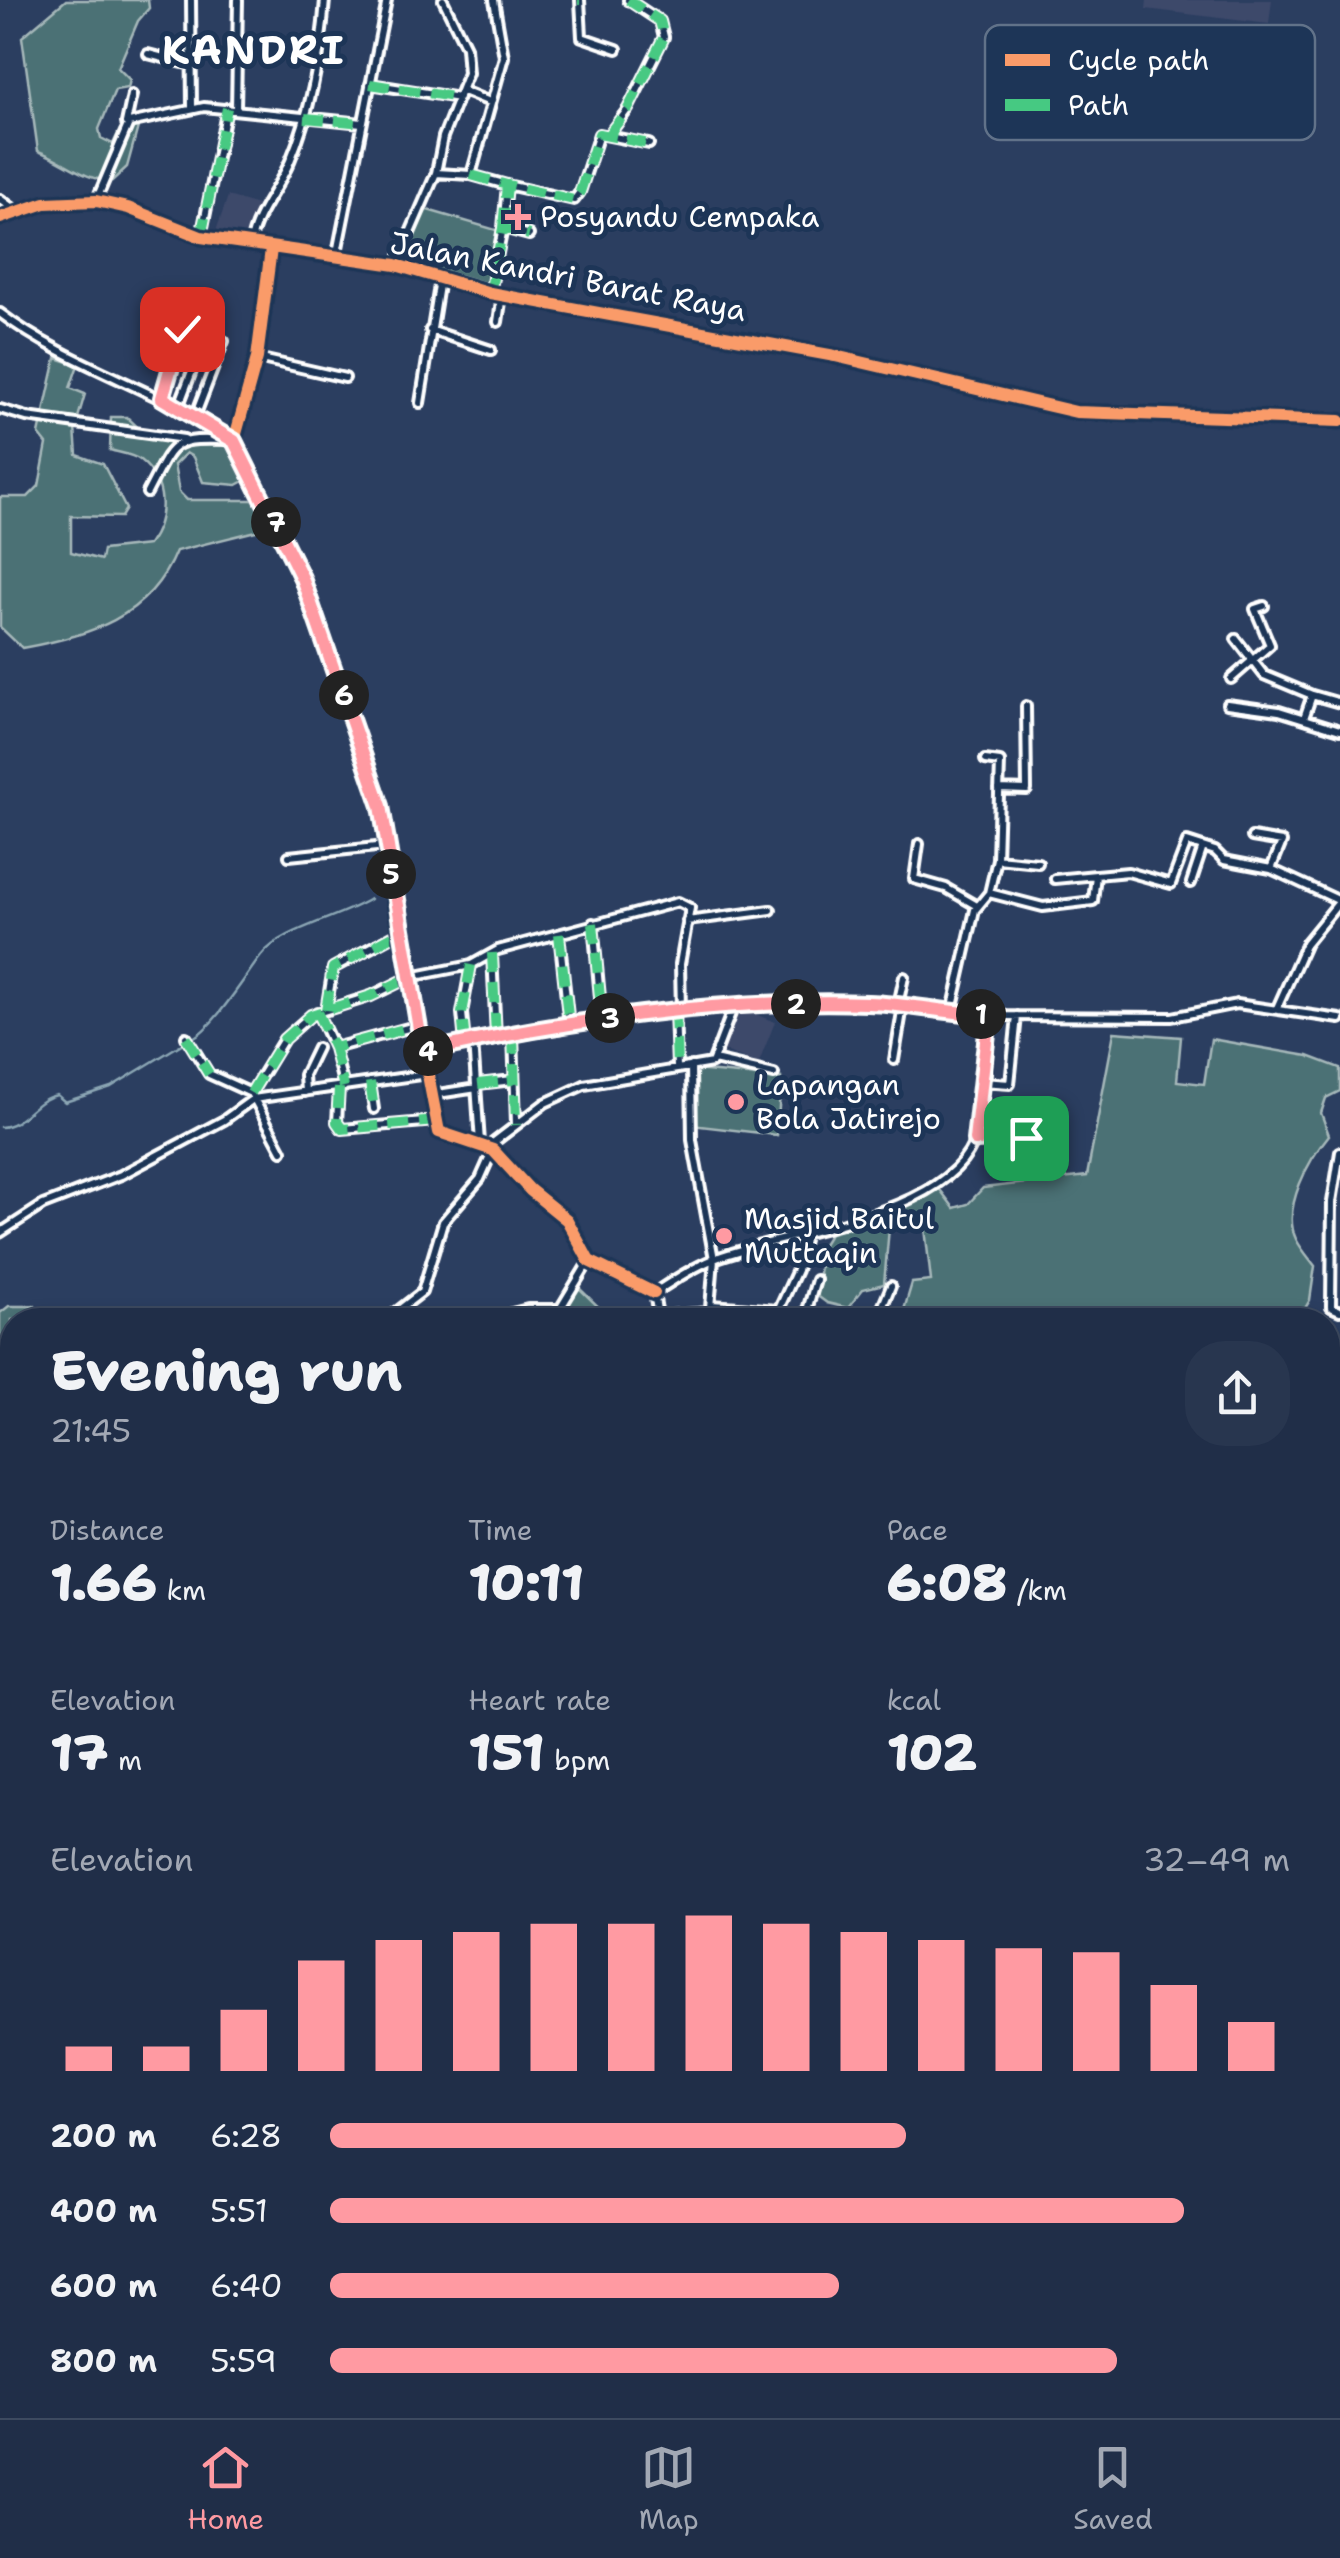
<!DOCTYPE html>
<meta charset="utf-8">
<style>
:root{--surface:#202e48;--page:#28364f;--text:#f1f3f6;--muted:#a2a8b4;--line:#3d4a60;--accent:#ff9aa2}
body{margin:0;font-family:"Shantell Sans",sans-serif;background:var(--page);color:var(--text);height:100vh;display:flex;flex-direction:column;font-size:38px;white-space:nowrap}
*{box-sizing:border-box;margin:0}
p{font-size:32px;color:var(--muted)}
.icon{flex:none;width:55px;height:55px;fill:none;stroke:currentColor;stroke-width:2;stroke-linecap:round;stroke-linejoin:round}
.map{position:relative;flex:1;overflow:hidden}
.drawer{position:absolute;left:0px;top:1308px;width:1340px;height:1112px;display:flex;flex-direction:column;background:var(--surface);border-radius:40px 40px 0 0;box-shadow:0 5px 15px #0003,0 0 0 2px var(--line)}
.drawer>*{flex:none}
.pin{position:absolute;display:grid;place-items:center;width:85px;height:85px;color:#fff;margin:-42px;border-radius:20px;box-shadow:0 5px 15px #0006}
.km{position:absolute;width:50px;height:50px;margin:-25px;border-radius:50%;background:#222;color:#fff;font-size:28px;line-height:50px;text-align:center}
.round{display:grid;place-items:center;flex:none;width:105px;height:105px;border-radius:40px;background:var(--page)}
.summary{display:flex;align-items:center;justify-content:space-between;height:170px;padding:0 50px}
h1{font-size:55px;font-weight:800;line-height:75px}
.figures{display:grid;grid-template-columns:repeat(3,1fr);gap:15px;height:170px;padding:10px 50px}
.figures div{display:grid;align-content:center}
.figures b{font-size:50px;font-weight:800}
.figures small{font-size:28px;font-weight:400}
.figures p{font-size:28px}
.chart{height:280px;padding:20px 50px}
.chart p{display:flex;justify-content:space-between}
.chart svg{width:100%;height:180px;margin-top:10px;stroke:var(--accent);stroke-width:6}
ul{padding:0 50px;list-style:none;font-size:32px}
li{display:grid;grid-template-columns:160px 120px 1fr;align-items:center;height:75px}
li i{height:25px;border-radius:12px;background:var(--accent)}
.menu{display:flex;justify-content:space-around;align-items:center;height:140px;border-top:2px solid var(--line);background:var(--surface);font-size:28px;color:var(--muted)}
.menu a{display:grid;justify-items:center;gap:5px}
.menu .current{color:var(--accent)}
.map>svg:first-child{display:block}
.built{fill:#3c486a}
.green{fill:#4c7174;stroke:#a6b8ba;stroke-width:2.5}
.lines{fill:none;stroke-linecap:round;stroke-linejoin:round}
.stream{stroke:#8ba6b4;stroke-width:2.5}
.river{stroke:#3e6a82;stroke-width:11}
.street-casing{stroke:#fff;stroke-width:14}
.secondary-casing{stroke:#fff;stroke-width:16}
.street{stroke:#1d3557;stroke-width:6}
.secondary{stroke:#1d3557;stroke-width:9}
.quiet{stroke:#46c982;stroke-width:10;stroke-dasharray:20 10;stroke-linecap:butt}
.cycleway-casing{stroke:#1d3557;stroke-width:19}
.cycleway{stroke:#fa9b69;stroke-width:12}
.route-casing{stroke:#fff;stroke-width:20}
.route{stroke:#ff9aa2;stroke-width:12}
.poi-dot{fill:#ff9aa2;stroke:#1d3557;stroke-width:4}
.labels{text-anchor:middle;stroke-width:10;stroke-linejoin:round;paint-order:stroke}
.poi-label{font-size:30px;fill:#fff;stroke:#1d3557;text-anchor:start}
.street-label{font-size:30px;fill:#fff;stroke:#1d3557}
.district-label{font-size:40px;font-weight:bold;letter-spacing:2.5px;fill:#fff;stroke:#1d3557}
.key{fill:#1d3557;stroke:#617289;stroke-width:2.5}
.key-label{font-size:28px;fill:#fff}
</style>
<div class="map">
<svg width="1340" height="2418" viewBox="0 0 1340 2418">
<rect width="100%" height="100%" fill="#2b3e60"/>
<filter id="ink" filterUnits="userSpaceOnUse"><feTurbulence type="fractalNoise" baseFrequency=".01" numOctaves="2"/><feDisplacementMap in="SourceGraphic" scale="20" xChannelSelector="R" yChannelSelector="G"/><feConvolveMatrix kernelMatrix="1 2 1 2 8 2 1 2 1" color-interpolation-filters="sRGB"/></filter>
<g filter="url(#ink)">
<path class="built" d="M1147 0H1272L1269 24 1146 9Z
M228 196 261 206 249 238 216 231Z
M740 1008 775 1022 758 1065 721 1049Z"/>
<path class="green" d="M66 0H148L149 8 138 21 118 68 130 80 128 88 115 90 99 129 101 138 113 144 120 129 133 124 138 127 127 167 112 181C82 180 65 160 38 151L22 37Z
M424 209 503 232 489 284 405 259Z
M56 358 78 365 70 388 85 394 75 428 77 455 103 464 126 509 121 517 71 516V552L101 560 103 550 148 545C167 520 168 482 140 460 132 454 119 453 110 450L111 417H127L147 436 231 444 248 479 237 485 203 482 193 457 186 453 174 465 179 492 187 500H261L272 527 176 551C149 618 89 636 22 648L0 627V497H28L39 486 47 444 39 434Z
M1114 1032 1181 1037 1177 1081 1204 1084 1211 1039 1308 1056 1340 1068V1091L1326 1098 1321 1113 1329 1135C1310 1158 1281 1208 1296 1239 1301 1249 1309 1258 1315 1266L1310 1300 1298 1320H901L912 1283 931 1281 924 1219 889 1228 884 1284 863 1289 848 1308 827 1303 816 1295 823 1244 835 1225 883 1211 935 1183 954 1208 968 1204 983 1188 1087 1176Z
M695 1070 781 1078 777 1135 691 1125Z
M578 1287 612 1320H558L554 1313 569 1303Z
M9 1306H35L41 1316 39 1320H12V1350L0 1360V1313Z
M0 1385 12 1390V1758L0 1777Z
M1340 1468V2025L1328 2020V1489Z
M12 1837V2334L2 2340 8 2408 0 2410V1843Z
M136 2408H452L411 2410V2418H86Z
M658 2408H951L962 2414 1003 2418H660Z
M1053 2408 1114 2414 1131 2408H1170V2418H1020Z"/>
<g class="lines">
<path class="stream" d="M192 1038C213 1029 246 975 261 956 281 929 340 918 370 899
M0 1127C24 1126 33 1099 57 1095L65 1102 111 1087 185 1042
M0 2027 12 2041"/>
<path class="river" d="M1328 1534 1340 1522"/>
<defs>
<path id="street" d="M191 0 192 108
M580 0 582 37 617 49
M148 54 191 65
M370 84 459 98
M463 91 490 102
M236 109 238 0
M126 123 132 95
M610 133 628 109 664 37 660 21 628 0
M436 173 471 175 504 57 494 0
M471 175 507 185
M0 199 15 210
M96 201 129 123 204 107 362 123
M0 218 45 203 96 201 128 208 201 237 396 265 490 293 835 356 1076 412 1340 421
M503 228 507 185 574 200 580 192 599 134 649 144
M201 237 227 108
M250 245C256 212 277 192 290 161 311 111 321 54 325 0
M271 249 257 358 234 441 302 579 381 806 395 904 439 1132 493 1150 530 1190 567 1220 589 1261 654 1293
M336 258 387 0
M396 265 436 173 443 137 468 73 466 47 443 0
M490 293 503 228 529 235
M0 313C72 368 160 389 234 441
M498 322 502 295
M430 330 491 350
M257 358 345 378
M162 397 182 329
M420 403 440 279
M179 405 199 353
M0 409 27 417 184 439
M196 414 224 341
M147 493C174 442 169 438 228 440
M1236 639 1264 675 1312 695 1304 718
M1231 679 1270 645 1255 609 1264 606
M1312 695 1340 703
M1227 704 1279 711 1340 730
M999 789 1027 790 1026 706
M1252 837 1282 842 1271 869 1340 901
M919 844 914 879 946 888 977 906
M289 856 386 846
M997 859 1038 863
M1096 875 1128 872 1171 884 1187 842 1215 851 1224 860 1271 869
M1191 883 1203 847
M989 893 1043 907 1093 901 1096 875 1055 879
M687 921 771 910
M593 923 602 1019
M559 934 569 1025
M492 954 496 1037
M898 1005 904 977
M1277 1008 1306 943 1340 901
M326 1010 333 968 400 932
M675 1010 677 1067
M952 1011 975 910 989 893 997 859 1000 762 985 760
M317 1012 334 1048 419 1025
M513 1034 516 1124
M186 1037 209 1074 251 1093 282 1151
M473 1041 480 1143
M465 1043 462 1013 471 965
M334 1048 344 1087
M423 1052 630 1014 782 1004 870 1003 1007 1016 1172 1017 1237 1004 1340 1019
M714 1060 774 1074
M894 1060 903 1006
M691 1066 692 1140 714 1259 709 1320
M370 1082 374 1109
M982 1082 1010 1084 1017 1016
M478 1084 513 1080
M339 1088 337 1122 342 1129 436 1121
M305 1092 304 1075 317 1048
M251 1093 284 1039 311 1015 371 996 410 977 471 965 498 950 678 902 690 908 680 964 681 1010
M431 1095 477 1088
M975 1140 1027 1138
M489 1146 545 1103 584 1085 712 1063 733 1008
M1340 1152 1332 1202 1331 1307 1340 1311
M0 1233 43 1205 121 1175 224 1120 253 1099 427 1074
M654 1293C674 1280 692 1268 714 1259 781 1233 942 1217 973 1144 987 1112 986 1050 989 1015
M654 1293 658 1316
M712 1305 778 1310 803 1320
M658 1316 710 1312
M386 1320 422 1292 443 1222 480 1179 493 1150
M484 1320 528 1309H560L589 1261
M774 1320 797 1270 806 1231
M804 1320 816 1280
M877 1320 891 1286
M1328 1431 1340 1426
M1328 2057 1340 2059
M1328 2126 1340 2127
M1328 2400 1337 2403
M1214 2408 1217 2418
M414 2414V2418
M0 2417 44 2415
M572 2418 577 2408"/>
<path id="secondary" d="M0 2218 12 2216
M1328 2300H1340"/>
</defs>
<use href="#street" class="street-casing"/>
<use href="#secondary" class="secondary-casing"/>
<use href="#street" class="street"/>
<use href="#secondary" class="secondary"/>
<path class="quiet" d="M578 0H580
M370 84 459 98
M305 118 362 123
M609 134 628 109 664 37 660 21 628 0
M471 175 507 185
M503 228 507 185 574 200 580 192 599 134 649 144
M201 237 227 108
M490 293 503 228 529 235
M593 923 602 1019
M559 934 569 1025
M492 953 496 1037
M326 1010 333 968 400 932
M675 1010 677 1067
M317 1012 334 1048 419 1025
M513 1034 516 1125
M186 1037 209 1074
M465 1043 462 1013 471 965
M334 1048 344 1087
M370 1082 374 1109
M478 1084 513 1080
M339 1088 337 1122 342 1129 436 1121
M251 1093 284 1039 311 1015 371 996 410 977
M658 1316 710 1312
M1328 2057 1340 2059
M1328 2400 1337 2403"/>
<defs>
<path id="cycleway" d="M0 218 45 203 96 201 128 208 201 237 396 265 490 293 835 356 1076 412 1340 421
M271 249 257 358 234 441 302 579 381 806 395 904 439 1132 493 1150 530 1190 567 1220 589 1261 654 1293"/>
</defs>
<use href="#cycleway" class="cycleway-casing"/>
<use href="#cycleway" class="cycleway"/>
</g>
</g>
<g class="lines" filter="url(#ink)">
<defs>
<path id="route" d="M182 329 162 398 234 441 302 578 381 806 423 1052C568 1020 719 998 868 1003 908 1004 949 1013 989 1015L975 1140 1026 1138"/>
</defs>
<use href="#route" class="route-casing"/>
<use href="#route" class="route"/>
</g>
<g class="poi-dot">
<path d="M513 202h10v10h10v10h-10v10h-10v-10h-10v-10h10z"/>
<circle cx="736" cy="1102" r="10"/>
<circle cx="724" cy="1236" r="10"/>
</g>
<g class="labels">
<g class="poi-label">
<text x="540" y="227">Posyandu Cempaka</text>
<text x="756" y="1095">Lapangan<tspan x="756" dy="34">Bola Jatirejo</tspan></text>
<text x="744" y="1229">Masjid Baitul<tspan x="744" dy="34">Muttaqin</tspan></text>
</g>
<g class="street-label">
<text transform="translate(568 277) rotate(11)" y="10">Jalan Kandri Barat Raya</text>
</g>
<g class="district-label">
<text x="254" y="64">KANDRI</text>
</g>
</g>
<rect x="985" y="25" width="330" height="115" rx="15" class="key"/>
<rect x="1005" y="54" width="45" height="12" fill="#fa9b69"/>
<rect x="1005" y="99" width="45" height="12" fill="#46c982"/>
<g class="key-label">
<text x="1068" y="70">Cycle path</text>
<text x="1068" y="115">Path</text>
</g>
</svg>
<div class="pin" style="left:1026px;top:1138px;background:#1e9e55"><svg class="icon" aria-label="arrive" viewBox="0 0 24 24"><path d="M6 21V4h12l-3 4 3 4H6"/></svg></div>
<div class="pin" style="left:182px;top:329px;background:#d93025"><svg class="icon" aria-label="check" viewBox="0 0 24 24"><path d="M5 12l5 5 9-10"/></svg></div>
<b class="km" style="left:981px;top:1014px">1</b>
<b class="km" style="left:796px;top:1004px">2</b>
<b class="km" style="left:610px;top:1018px">3</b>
<b class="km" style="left:428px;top:1051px">4</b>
<b class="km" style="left:391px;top:874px">5</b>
<b class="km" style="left:344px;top:695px">6</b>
<b class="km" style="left:276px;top:522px">7</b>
<section class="drawer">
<div class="summary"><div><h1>Evening run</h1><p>21:45</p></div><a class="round"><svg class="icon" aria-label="share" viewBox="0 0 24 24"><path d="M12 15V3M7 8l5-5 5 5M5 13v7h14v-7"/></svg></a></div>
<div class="figures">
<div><p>Distance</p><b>1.66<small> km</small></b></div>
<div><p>Time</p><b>10:11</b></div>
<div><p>Pace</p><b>6:08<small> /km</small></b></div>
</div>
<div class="figures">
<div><p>Elevation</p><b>17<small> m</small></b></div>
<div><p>Heart rate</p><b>151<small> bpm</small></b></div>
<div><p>kcal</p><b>102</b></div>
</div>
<div class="chart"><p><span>Elevation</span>32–49 m</p>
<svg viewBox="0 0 160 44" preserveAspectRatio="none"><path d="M5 44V38M15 44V38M25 44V29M35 44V17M45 44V12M55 44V10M65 44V8M75 44V8M85 44V6M95 44V8M105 44V10M115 44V12M125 44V14M135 44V15M145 44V23M155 44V32"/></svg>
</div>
<ul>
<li><b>200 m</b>6:28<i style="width:60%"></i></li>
<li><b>400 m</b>5:51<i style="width:89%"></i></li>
<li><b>600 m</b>6:40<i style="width:53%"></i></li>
<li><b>800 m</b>5:59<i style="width:82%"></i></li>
</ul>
</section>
</div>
<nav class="menu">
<a class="current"><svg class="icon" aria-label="home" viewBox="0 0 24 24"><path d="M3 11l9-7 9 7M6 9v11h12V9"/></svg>Home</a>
<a><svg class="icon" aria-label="map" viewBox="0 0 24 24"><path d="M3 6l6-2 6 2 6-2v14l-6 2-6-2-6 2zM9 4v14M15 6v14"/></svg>Map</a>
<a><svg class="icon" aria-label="saved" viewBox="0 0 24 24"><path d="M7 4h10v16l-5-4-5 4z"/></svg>Saved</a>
</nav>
